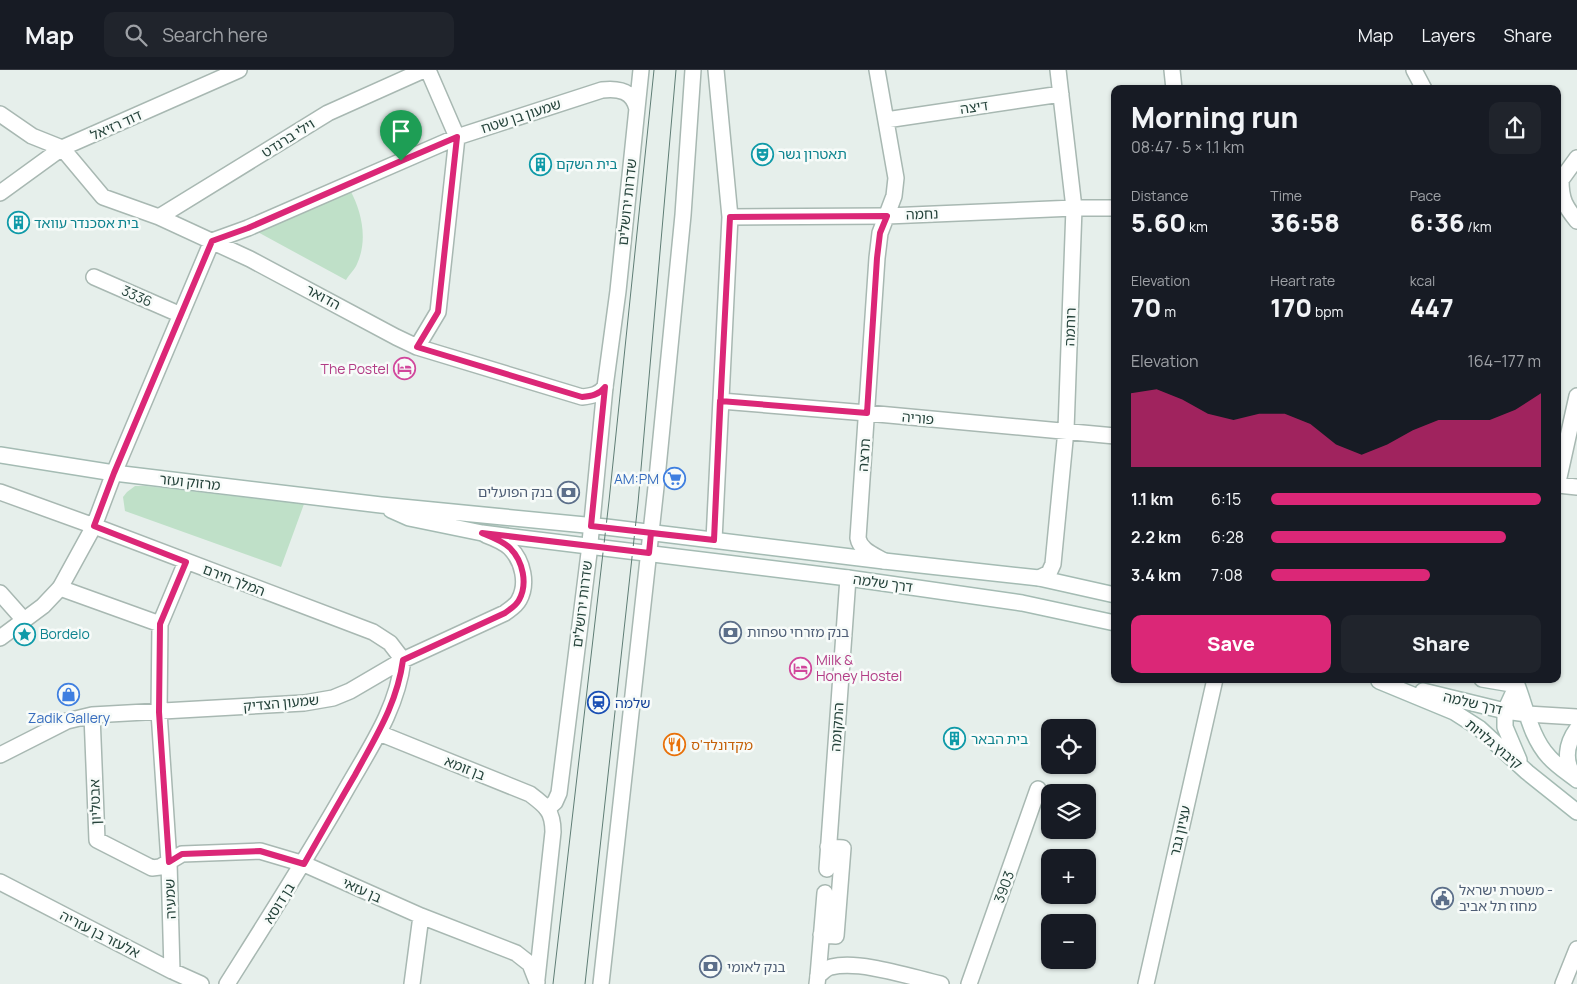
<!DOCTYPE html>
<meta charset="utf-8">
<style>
:root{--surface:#171b24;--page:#20242c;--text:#f1f3f6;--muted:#9ea1a6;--line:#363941;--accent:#db2777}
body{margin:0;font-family:Manrope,"Noto Sans Hebrew",sans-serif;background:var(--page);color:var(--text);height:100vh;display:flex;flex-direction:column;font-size:19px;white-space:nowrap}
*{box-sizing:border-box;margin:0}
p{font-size:16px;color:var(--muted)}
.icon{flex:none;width:28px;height:28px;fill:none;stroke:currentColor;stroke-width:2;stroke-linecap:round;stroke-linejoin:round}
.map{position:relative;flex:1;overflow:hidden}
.sheet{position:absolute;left:1111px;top:15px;width:450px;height:598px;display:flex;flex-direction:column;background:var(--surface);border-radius:10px;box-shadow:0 1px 4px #0004}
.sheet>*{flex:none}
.controls{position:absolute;left:1041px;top:649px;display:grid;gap:10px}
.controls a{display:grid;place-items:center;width:55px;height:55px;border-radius:10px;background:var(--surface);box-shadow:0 1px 4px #0004;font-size:25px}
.pin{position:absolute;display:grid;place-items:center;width:42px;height:42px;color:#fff;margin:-51px -21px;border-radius:50% 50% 50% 0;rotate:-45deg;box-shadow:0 0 5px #0007}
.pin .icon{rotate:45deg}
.round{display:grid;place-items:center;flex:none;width:52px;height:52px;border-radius:10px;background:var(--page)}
.overview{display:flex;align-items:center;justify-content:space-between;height:85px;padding:0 20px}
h1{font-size:28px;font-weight:800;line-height:38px}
.figures{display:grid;grid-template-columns:repeat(3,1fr);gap:8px;height:85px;padding:5px 20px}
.figures div{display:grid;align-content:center}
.figures b{font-size:25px;font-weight:800}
.figures small{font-size:14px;font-weight:400}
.figures p{font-size:14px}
.chart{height:140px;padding:10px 20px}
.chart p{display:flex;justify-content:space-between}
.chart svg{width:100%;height:90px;margin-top:5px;fill:var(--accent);opacity:.7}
.action{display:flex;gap:10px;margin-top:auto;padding:10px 20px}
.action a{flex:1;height:58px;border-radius:10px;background:var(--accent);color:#fff;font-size:20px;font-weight:800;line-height:58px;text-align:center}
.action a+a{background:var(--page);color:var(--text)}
ul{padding:0 20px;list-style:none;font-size:16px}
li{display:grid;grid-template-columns:80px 60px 1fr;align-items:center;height:38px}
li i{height:12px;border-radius:6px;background:var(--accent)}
header{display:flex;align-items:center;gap:30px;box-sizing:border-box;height:70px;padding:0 25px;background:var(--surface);border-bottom:1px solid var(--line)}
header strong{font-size:24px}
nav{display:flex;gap:28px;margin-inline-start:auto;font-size:18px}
.search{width:350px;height:45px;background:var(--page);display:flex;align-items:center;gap:12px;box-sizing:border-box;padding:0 18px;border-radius:10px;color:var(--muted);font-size:19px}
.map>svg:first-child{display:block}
.green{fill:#bfe0c8}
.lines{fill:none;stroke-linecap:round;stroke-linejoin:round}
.pedestrian-casing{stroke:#a8b8b2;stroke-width:18}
.minor-casing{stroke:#a8b8b2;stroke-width:18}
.tertiary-casing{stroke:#a8b8b2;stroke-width:18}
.secondary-casing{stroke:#a4bbb3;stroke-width:18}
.pedestrian{stroke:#fff;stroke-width:15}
.minor{stroke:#fff;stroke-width:15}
.tertiary{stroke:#fff;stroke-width:15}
.secondary{stroke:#fff;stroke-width:15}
.tram{stroke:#5f7d75;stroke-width:1}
.route-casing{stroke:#fff;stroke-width:10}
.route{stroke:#db2777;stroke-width:6}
.labels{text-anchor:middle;stroke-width:5;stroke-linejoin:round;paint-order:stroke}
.street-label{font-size:14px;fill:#24423a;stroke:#f7fbf9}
.culture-label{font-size:14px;fill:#0d838f;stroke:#f7fbf9;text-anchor:start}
.hotel-label{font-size:14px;fill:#b23c85;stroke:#f7fbf9;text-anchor:end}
.shop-label{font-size:14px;fill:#366cbe;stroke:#f7fbf9;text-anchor:end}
.service-label{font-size:14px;fill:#4e5e75;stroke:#f7fbf9;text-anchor:start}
.transit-label{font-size:14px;fill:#164399;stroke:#f7fbf9;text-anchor:start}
.food-label{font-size:14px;fill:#c56008;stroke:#f7fbf9;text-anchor:start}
</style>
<header>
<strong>Map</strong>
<div class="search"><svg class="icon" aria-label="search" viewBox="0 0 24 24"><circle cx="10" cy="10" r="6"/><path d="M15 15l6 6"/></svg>Search here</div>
<nav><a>Map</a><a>Layers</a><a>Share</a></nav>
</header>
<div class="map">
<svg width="1577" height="914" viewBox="0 0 1577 914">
<rect width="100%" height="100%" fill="#e6efeb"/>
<path class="green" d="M350 120C362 142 368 170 357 194 355 199 349 205 346 210L252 159Z
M135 416H146L304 434 281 497 125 441 123 427 127 422Z"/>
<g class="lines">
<defs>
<path id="pedestrian" d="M730 147 887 146
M721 331 867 343
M714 470 730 147 716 0
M0 568 43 536 60 518 94 456
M547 739 555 732 559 723 589 483 605 317
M827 799 848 508
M821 865 836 866 843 778 828 777
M818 906 825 823
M601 914 657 408 683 145 693 0"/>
<path id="minor" d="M877 0 896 108 894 126 880 163 877 188 858 468C860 480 874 485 884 491
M1172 0 1174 19
M1414 0 1424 19
M0 44 32 66 62 78 103 127 159 147 250 189 396 267 417 277 582 327C591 326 599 325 605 317L618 221 641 0
M886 50 1061 24
M1561 110C1561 130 1565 136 1577 151
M1558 112 1561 110 1577 88
M0 123 62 78 239 0
M887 146 1074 138H1115
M159 147 328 43 424 0
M94 207 181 245
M417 277 438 242 457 67 428 0
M867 343 1115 366
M1558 412 1577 326
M1558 415 1577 417
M0 422 94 456 373 562 390 573 403 590
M94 456 114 403 212 171 248 158 457 67 602 20C619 18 633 21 637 39
M1039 508 1049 503 1053 494 1066 360 1074 138 1058 0
M60 518 160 554
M0 523 24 550
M92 645 97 770 152 798 160 797 182 784 260 781 304 794 421 846 516 883 530 894 537 912
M379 663 530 724C546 736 553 741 553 762L537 909
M0 685 67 651 92 645 304 633 333 628 350 621 403 590 505 543C510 539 516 536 519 530 528 514 523 491 510 478 504 472 494 468 486 465
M0 812 172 901 201 914
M172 901 169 792 159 642 160 554 186 492
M227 914C268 849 309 785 347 718 371 676 397 639 403 590
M412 914 421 846
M817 914 818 906C822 903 826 898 831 897 861 890 910 907 941 914
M969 914 1038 719
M1146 914 1215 609
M1563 914 1577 879"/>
<path id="tertiary" d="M1527 644 1577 647"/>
<path id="secondary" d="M0 385 114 403 381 435 606 457 884 491 1039 508 1115 525
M391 440 409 448 482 463 848 508 1022 533 1115 553
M1482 609 1517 615
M1379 611 1454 642 1479 658 1527 702 1577 742
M1517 615C1526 638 1531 668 1549 687 1557 696 1568 703 1577 710
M1517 615 1505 641V657L1519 690
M1423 621 1505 641 1527 644
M1574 706C1564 691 1566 674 1577 659"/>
</defs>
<use href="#pedestrian" class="pedestrian-casing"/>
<use href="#minor" class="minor-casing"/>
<use href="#tertiary" class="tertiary-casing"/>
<use href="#secondary" class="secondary-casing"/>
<use href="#pedestrian" class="pedestrian"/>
<use href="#minor" class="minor"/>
<use href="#tertiary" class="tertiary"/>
<use href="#secondary" class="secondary"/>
<path class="tram" d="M553 914 609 431 654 0
M585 914 638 433 676 0"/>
</g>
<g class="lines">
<defs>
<path id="route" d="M401 91 248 158 212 171 114 403 94 456 186 492 160 554 159 642 169 792 182 784 260 781 304 794C321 764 338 734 355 705 376 666 397 634 403 590L505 543C510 539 516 536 519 530 528 514 523 491 510 478 503 471 492 467 482 463L649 483 651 463 714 470 720 331 867 343 877 188 880 163 887 146 730 147C724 255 719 362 714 470L591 456 605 317C599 325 591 326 582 327L417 277 438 242 457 67 401 91"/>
</defs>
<use href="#route" class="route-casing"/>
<use href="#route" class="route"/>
</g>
<defs>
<symbol id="theatre-ring" viewBox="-11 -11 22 22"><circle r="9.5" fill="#f7fbf9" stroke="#0f9aa8" stroke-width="1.5"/><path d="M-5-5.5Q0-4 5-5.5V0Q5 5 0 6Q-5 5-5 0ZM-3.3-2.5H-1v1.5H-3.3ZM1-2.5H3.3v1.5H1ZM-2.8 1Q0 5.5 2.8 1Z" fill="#0f9aa8"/></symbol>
<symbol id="building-ring" viewBox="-11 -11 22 22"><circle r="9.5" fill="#f7fbf9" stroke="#0f9aa8" stroke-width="1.5"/><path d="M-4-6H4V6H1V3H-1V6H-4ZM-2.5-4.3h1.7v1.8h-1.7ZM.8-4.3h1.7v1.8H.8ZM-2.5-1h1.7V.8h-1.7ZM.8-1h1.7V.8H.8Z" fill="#0f9aa8"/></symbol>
<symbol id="hotel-ring" viewBox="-11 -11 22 22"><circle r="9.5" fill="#f7fbf9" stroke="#d1479c" stroke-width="1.5"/><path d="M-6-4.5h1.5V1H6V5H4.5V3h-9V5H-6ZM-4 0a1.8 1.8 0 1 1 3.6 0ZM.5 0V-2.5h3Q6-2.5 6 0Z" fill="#d1479c"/></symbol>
<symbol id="supermarket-ring" viewBox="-11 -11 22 22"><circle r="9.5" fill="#f7fbf9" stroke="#3f7fe0" stroke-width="1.5"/><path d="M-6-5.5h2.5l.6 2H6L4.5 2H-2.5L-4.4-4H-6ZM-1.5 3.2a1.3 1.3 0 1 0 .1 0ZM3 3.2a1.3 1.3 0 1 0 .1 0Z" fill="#3f7fe0"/></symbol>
<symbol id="bank-ring" viewBox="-11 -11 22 22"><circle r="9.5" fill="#f7fbf9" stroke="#5c6f8a" stroke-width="1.5"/><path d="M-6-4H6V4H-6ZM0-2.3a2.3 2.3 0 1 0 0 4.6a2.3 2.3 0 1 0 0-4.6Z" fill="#5c6f8a"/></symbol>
<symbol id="sight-ring" viewBox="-11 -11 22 22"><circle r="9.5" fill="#f7fbf9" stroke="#0f9aa8" stroke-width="1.5"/><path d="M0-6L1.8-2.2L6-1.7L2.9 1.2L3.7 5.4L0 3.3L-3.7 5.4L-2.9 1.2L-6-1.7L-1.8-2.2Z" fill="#0f9aa8"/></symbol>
<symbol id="shop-ring" viewBox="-11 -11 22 22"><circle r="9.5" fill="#f7fbf9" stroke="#3f7fe0" stroke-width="1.5"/><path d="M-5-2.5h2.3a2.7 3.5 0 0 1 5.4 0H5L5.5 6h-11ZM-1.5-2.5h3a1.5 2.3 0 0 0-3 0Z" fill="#3f7fe0"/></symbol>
<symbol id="station-ring" viewBox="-11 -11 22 22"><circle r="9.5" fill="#f7fbf9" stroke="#1a4fb4" stroke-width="1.5"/><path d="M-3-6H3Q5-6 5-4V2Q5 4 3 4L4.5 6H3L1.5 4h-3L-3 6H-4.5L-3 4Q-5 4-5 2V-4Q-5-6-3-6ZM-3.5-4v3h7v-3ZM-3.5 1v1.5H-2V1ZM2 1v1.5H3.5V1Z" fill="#1a4fb4"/></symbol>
<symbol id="restaurant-ring" viewBox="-11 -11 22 22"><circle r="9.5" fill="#f7fbf9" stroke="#e8710a" stroke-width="1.5"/><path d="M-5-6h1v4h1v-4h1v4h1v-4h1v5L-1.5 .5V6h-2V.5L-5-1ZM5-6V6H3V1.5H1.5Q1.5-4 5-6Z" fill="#e8710a"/></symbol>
<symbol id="civic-ring" viewBox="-11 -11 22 22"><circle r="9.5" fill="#f7fbf9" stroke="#5c6f8a" stroke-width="1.5"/><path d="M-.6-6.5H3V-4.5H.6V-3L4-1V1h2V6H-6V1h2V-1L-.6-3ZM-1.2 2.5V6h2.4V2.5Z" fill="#5c6f8a"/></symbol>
</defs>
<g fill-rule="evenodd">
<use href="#theatre-ring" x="750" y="72" width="25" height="25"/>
<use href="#building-ring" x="528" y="82" width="25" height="25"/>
<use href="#building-ring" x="6" y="140" width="25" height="25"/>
<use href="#hotel-ring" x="392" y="286" width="25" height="25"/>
<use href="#supermarket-ring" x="662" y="396" width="25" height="25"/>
<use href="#bank-ring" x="556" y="410" width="25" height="25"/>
<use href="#bank-ring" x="718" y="550" width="25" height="25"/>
<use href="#sight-ring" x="12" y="552" width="25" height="25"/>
<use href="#hotel-ring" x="788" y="586" width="25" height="25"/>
<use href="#shop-ring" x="56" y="612" width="25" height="25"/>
<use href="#station-ring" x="586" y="620" width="25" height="25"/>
<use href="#building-ring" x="942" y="656" width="25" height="25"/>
<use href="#restaurant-ring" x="662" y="662" width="25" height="25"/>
<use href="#civic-ring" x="1430" y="816" width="25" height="25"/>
<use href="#bank-ring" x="698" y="884" width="25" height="25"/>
</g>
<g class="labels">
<g class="street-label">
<text transform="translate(974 37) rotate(-8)" y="5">דיצה</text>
<text transform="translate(521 46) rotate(-18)" y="5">שמעון בן שטח</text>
<text transform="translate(116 55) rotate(-24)" y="5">דוד רזיאל</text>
<text transform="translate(288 68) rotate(-32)" y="5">וילי ברנדט</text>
<text transform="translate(627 132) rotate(-84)" y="5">שדרות ירושלים</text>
<text transform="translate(922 144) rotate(-2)" y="5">נחמה</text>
<text transform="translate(137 226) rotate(24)" y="5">3336</text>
<text transform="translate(323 227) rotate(28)" y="5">הדואר</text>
<text transform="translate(1070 257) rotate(-88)" y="5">רוחמה</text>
<text transform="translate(918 348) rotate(5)" y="5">פוריה</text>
<text transform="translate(864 385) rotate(-86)" y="5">תרצה</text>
<text transform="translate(190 412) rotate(6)" y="5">מרזוק ועזר</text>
<text transform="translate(234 510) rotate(21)" y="5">המלך חירם</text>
<text transform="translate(883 513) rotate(8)" y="5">דרך שלמה</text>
<text transform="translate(582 534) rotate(-83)" y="5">שדרות ירושלים</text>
<text transform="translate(281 633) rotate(-5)" y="5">שמעון הצדיק</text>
<text transform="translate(1473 633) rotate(13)" y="5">דרך שלמה</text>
<text transform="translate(837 657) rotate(-86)" y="5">התקומה</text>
<text transform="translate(1494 674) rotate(40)" y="5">קיבוץ גלויות</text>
<text transform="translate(465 698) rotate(22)" y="5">בן זומא</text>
<text transform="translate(95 732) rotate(-92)" y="5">אבטליון</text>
<text transform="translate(1180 761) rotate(-77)" y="5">עציון גבר</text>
<text transform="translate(1004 817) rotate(-70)" y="5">3903</text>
<text transform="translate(362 820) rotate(24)" y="5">בן עזאי</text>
<text transform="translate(170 829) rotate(-92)" y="5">שמעיה</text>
<text transform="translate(279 833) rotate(-58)" y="5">בן דוסא</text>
<text transform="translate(100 864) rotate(27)" y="5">אלעזר בן עזריה</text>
</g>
<g class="culture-label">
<text x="778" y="89">תאטרון גשר</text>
<text x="556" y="99">בית השקם</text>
<text x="34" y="158">בית אסכנדר עוואד</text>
<text x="40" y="569">Bordelo</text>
<text x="971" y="674">בית הבאר</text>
</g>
<g class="hotel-label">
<text x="389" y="304">The Postel</text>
<text x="816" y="595" text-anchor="start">Milk &amp;<tspan x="816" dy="16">Honey Hostel</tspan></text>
</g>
<g class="shop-label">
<text x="659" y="414">AM:PM</text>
<text x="69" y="653" text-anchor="middle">Zadik Gallery</text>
</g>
<g class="service-label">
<text x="553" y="427" text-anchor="end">בנק הפועלים</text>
<text x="747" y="567">בנק מזרחי טפחות</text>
<text x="1459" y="825">משטרת ישראל -<tspan x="1459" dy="16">מחוז תל אביב</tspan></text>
<text x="727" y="902">בנק לאומי</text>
</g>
<g class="transit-label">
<text x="615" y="638">שלמה</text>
</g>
<g class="food-label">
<text x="691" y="680">מקדונלד'ס</text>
</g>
</g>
</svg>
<div class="controls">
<a><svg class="icon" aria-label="locate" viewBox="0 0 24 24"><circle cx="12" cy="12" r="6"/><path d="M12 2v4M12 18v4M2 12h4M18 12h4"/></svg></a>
<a><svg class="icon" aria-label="layers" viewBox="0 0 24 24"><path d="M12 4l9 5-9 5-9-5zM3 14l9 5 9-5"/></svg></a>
<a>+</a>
<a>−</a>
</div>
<div class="pin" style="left:401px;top:91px;background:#1e9e55"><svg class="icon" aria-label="arrive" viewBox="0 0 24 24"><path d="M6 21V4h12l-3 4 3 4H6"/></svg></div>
<section class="sheet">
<div class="overview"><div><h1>Morning run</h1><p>08:47 · 5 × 1.1 km</p></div><a class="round"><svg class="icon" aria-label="share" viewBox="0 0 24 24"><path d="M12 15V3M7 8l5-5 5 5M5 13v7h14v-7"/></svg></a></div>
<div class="figures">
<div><p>Distance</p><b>5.60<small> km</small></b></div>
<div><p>Time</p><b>36:58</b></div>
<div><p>Pace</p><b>6:36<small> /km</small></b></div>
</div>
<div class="figures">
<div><p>Elevation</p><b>70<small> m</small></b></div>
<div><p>Heart rate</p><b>170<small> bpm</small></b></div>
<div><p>kcal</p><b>447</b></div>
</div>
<div class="chart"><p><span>Elevation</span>164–177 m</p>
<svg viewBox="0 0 160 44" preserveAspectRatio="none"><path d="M0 44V8L10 6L20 11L30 18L40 21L50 18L60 18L70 23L80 33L90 38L100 33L110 26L120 21L130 21L140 21L150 16L160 8V44z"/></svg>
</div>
<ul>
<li><b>1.1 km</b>6:15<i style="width:100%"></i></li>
<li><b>2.2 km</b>6:28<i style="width:87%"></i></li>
<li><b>3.4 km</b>7:08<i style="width:59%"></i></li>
</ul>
<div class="action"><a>Save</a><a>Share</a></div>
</section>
</div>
